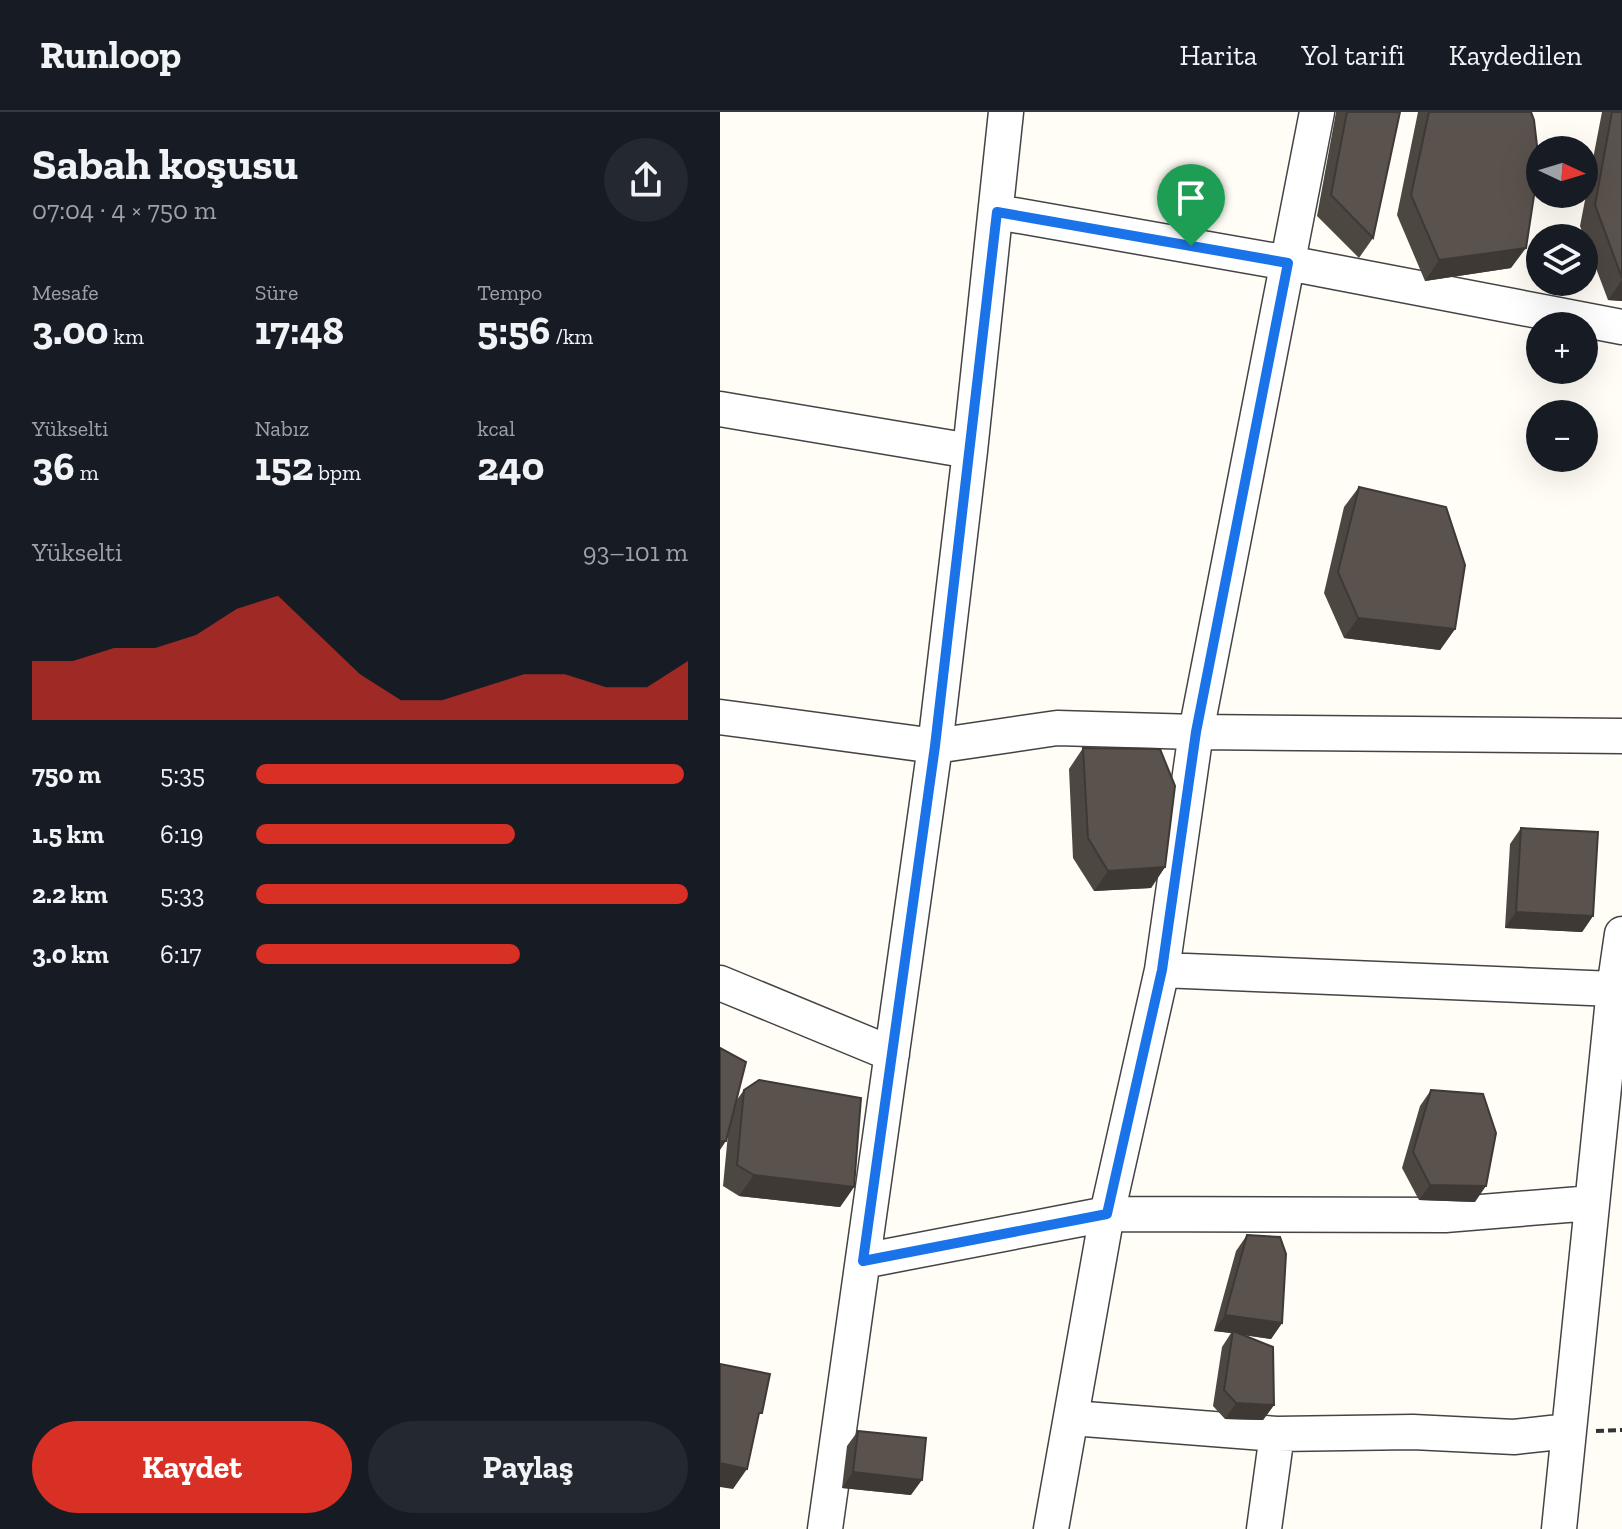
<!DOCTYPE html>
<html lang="tr">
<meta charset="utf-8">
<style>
:root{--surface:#171b24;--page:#242831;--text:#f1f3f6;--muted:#9ea1a6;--line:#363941;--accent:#d93025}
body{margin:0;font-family:"Zilla Slab",serif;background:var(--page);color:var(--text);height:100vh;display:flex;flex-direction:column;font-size:30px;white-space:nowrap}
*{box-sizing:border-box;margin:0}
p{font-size:26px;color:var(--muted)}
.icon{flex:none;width:44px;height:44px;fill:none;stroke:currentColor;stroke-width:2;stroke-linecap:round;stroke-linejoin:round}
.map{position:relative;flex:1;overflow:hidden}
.panel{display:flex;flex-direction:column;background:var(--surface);width:720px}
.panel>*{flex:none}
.needle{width:52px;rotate:94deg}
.tools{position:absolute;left:806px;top:24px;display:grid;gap:16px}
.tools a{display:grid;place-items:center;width:72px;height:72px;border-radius:50%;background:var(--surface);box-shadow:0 8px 32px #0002;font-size:40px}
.pin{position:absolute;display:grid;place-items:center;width:68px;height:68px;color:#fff;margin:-82px -34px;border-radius:50% 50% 50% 0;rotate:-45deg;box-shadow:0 0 8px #0007}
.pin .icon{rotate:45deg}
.round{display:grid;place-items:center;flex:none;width:84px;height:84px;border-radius:42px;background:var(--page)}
.headline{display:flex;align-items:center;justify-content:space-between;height:136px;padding:0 32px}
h1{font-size:44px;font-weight:700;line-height:60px}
.stats{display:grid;grid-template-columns:repeat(3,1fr);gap:12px;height:136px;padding:8px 32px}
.stats div{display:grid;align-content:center}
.stats b{font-size:40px;font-weight:700}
.stats small{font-size:22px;font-weight:400}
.stats p{font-size:22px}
.chart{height:224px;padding:16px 32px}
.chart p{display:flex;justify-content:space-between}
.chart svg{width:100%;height:144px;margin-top:8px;fill:var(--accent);opacity:.7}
.button{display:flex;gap:16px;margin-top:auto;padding:16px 32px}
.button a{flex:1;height:92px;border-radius:48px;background:var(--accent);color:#fff;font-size:32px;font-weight:700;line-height:92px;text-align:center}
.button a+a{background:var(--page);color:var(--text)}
ul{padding:0 32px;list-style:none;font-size:26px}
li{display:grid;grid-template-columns:128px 96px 1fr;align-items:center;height:60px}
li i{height:20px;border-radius:10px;background:var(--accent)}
header{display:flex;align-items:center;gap:48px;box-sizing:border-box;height:112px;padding:0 40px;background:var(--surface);border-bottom:2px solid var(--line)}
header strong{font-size:38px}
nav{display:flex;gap:44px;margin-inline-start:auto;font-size:28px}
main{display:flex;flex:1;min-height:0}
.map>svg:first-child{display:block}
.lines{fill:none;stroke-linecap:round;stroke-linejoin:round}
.minor-casing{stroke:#444;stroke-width:37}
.path{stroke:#333;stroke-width:4;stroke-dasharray:8 4;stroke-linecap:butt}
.minor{stroke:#fff;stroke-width:34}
.wall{fill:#4d4742}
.shaded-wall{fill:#3f3936}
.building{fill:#5a524d;stroke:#3f3936;stroke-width:2}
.route-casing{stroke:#fff;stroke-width:16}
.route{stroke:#1a73e8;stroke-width:10}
</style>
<header>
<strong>Runloop</strong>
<nav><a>Harita</a><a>Yol tarifi</a><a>Kaydedilen</a></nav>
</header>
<main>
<section class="panel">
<div class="headline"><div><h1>Sabah koşusu</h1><p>07:04 · 4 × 750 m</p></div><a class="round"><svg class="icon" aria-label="share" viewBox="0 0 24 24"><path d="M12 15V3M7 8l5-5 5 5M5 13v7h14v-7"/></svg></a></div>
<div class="stats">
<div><p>Mesafe</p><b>3.00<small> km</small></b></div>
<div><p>Süre</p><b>17:48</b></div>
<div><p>Tempo</p><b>5:56<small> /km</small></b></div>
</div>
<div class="stats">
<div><p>Yükselti</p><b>36<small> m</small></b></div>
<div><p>Nabız</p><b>152<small> bpm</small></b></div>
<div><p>kcal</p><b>240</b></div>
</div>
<div class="chart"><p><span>Yükselti</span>93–101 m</p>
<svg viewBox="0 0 160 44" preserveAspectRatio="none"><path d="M0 44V26L10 26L20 22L30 22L40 18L50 10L60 6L70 18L80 30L90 38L100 38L110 34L120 30L130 30L140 34L150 34L160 26V44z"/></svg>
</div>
<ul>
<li><b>750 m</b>5:35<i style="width:99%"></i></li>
<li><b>1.5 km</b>6:19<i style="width:60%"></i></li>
<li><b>2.2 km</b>5:33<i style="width:100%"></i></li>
<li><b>3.0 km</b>6:17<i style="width:61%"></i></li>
</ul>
<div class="button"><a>Kaydet</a><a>Paylaş</a></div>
</section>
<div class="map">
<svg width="902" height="1417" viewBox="0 0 902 1417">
<rect width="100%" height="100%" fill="#fffdf5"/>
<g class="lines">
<defs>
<path id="minor" d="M277 100 568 151 902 215
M0 297 250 339
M0 605 215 634 337 616 476 620 902 624
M442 858 894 877 902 822
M0 871 172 942
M143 1149 387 1102 725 1103 872 1091
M352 1306 557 1322 693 1320 794 1325 849 1319
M105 1417 215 634 250 339 286 0
M331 1417 387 1102 442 858 476 620 597 0
M544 1417 557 1322
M839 1417 894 877"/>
</defs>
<use href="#minor" class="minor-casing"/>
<path class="path" d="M876 1319 902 1318"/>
<use href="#minor" class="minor"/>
</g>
<path class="wall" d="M616 0H680L653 126 639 146 597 104Z
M698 0H811L791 156 705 169 677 103Z
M882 0H902V189L888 188 860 114Z
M639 375 735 517 720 538 624 526 604 481 624 395Z
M363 636 445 755 431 776 374 779 353 746 349 657Z
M801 716 873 804 862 820 785 816 790 732Z
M24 978 134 1075 120 1095 19 1084 3 1074 8 1022 16 989Z
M711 978 755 1090 699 1088 682 1056 700 994Z
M527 1123 562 1211 551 1227 522 1223 554 1293 543 1308 505 1307 493 1294 502 1235 511 1221 494 1219 516 1139Z
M138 1319 191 1383 122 1376 127 1334Z"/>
<path class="shaded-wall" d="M806 136 791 156 705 169 719 148Z
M902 168V189L888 188Z
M638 506 735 517 720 538 624 526Z
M445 755 431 776 374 779 388 759Z
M796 800 873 804 862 820 785 816Z
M0 1029H6L0 1038Z
M34 1063 134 1075 120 1095 19 1084Z
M710 1073 766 1074 755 1090 699 1088Z
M505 1203 562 1211 551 1227 512 1221 513 1219 511 1221 494 1219Z
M516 1291 554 1293 543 1308 505 1307Z
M0 1351 27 1357 13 1377 0 1375Z
M133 1360 202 1368 191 1383 122 1376Z"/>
<path class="building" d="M627 0H680L653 126 611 83Z
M709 0H811L814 8 819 51 806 136 719 148 691 83Z
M892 0H902V166L875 93Z
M639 375 726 395 745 453 735 517 638 506 618 460Z
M363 636 440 637 455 674 445 755 388 759 368 726Z
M801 716 878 720 873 804 796 800Z
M0 936 26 950 6 1029H0Z
M39 968 141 986 134 1075 34 1063 17 1053 24 978Z
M711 978 763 982 776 1021 766 1074 710 1073 693 1040Z
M527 1123 560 1125 566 1142 562 1211 505 1203Z
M513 1219 553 1235 554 1293 516 1291 504 1278Z
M0 1252 50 1262 42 1301H39L27 1357 0 1351Z
M138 1319 206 1326 202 1368 133 1360Z"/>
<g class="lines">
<defs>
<path id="route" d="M277 100 568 151 476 620 442 858 387 1102 143 1149 215 634Z"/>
</defs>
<use href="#route" class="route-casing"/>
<use href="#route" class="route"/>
</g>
</svg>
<div class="tools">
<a><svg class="needle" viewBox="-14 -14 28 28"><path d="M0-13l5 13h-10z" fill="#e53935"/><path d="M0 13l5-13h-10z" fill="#9ea1a6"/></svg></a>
<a><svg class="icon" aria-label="layers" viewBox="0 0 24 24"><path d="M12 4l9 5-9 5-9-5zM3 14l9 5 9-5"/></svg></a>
<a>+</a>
<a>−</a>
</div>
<div class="pin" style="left:471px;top:134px;background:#1e9e55"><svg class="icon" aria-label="arrive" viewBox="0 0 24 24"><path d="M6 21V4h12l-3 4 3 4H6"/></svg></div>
</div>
</main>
